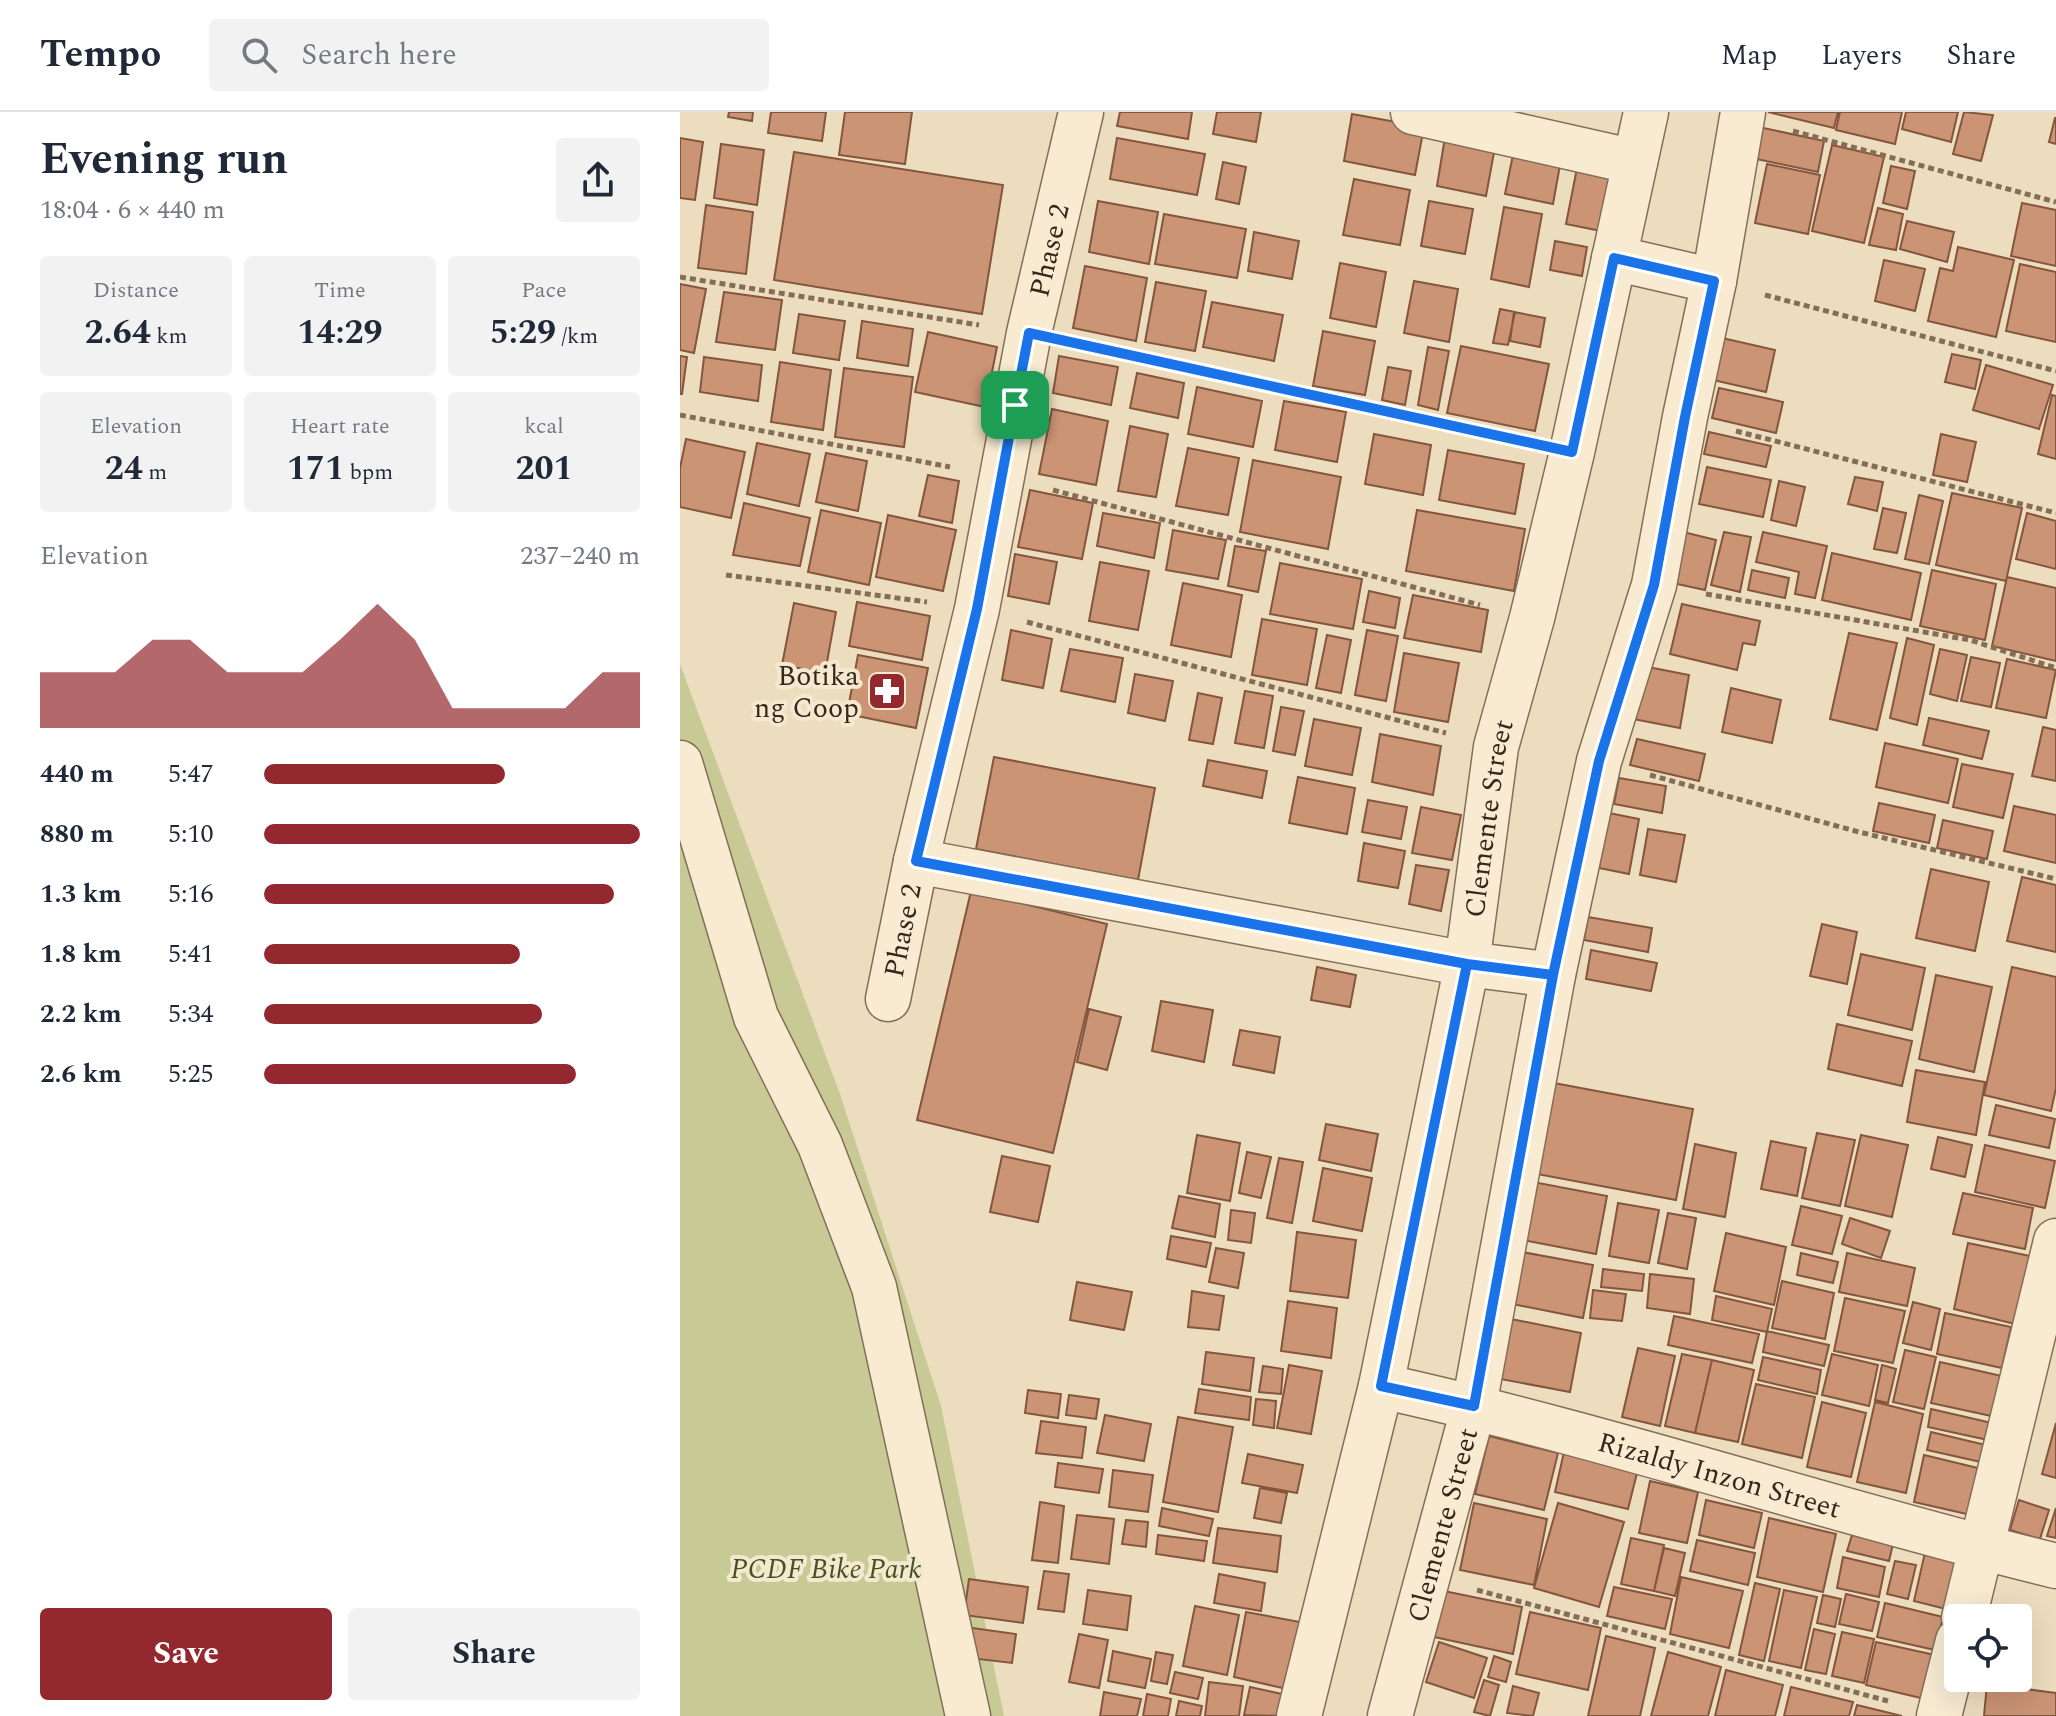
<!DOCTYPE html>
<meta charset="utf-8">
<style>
:root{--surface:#fff;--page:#f2f2f3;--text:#1f2937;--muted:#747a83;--line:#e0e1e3;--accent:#93292f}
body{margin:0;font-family:Spectral,serif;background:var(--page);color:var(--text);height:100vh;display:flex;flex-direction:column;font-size:30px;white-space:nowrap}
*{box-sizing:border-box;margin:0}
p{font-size:26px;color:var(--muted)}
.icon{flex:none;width:44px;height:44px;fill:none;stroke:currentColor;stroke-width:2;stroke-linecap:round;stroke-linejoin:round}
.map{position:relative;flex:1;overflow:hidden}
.drawer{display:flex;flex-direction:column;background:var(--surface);width:680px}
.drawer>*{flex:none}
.fabs{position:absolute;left:1264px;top:1492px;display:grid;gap:16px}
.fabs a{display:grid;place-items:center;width:88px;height:88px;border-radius:8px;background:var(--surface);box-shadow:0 8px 32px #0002;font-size:40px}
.pin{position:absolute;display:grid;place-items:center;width:68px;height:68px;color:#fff;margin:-34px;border-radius:16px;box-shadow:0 4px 12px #0006}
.round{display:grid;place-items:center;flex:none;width:84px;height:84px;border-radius:8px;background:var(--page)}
.headline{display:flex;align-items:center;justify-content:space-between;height:136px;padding:0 40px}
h1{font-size:44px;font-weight:700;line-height:60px}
.stats{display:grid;grid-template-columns:repeat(3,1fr);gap:12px;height:136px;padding:8px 40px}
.stats div{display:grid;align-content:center;border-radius:8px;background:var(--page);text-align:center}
.stats b{font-size:34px;font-weight:700}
.stats small{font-size:22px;font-weight:400}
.stats p{font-size:22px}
.chart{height:224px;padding:16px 40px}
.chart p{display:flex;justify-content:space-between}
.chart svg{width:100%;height:144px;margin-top:8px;fill:var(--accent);opacity:.7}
.button{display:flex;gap:16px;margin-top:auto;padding:16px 40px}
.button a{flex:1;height:92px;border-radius:8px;background:var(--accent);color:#fff;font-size:32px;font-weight:700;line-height:92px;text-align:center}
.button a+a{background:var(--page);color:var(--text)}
ul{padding:0 40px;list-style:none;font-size:26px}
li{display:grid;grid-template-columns:128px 96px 1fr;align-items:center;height:60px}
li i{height:20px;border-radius:10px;background:var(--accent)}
header{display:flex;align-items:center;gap:48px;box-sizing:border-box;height:112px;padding:0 40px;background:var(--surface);border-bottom:2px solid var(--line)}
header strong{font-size:38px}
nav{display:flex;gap:44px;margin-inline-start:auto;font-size:28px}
.search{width:560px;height:72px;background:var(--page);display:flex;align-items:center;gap:20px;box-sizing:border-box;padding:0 28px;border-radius:8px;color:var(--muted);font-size:30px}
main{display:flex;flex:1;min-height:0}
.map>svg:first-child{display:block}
.green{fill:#c7ca94}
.building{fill:#cb9475;stroke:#84563e;stroke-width:2}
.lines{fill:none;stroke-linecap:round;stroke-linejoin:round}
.minor-casing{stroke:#856e58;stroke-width:47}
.path{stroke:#856e58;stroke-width:5;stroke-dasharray:6 4;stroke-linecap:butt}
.minor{stroke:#f8ebd2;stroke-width:44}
.route-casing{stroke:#fff;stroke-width:16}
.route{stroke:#1a73e8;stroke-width:10}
.labels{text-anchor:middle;stroke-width:8;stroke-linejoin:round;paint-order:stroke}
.street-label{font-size:28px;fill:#35271c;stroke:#f4e8cf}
.poi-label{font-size:28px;fill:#35271c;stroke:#f4e8cf;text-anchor:end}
.park-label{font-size:28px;font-style:italic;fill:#485123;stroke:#f4e8cf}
</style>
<header>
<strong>Tempo</strong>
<div class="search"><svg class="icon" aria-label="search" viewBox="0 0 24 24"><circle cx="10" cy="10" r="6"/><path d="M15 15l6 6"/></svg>Search here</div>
<nav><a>Map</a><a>Layers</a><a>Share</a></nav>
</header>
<main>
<section class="drawer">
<div class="headline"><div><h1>Evening run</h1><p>18:04 · 6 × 440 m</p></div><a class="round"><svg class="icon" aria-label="share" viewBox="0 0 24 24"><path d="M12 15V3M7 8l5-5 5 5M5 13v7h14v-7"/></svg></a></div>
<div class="stats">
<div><p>Distance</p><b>2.64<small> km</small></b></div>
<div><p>Time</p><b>14:29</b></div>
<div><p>Pace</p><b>5:29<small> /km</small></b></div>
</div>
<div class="stats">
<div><p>Elevation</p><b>24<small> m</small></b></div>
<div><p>Heart rate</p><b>171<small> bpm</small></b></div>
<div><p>kcal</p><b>201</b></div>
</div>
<div class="chart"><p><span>Elevation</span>237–240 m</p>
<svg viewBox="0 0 160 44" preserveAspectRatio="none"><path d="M0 44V27L10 27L20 27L30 17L40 17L50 27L60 27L70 27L80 17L90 6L100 17L110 38L120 38L130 38L140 38L150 27L160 27V44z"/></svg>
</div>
<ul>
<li><b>440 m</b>5:47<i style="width:64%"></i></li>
<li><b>880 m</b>5:10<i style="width:100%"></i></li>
<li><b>1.3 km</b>5:16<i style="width:93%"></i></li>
<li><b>1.8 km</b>5:41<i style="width:68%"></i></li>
<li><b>2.2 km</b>5:34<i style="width:74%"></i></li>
<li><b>2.6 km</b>5:25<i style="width:83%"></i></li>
</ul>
<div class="button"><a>Save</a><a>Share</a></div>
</section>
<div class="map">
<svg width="1376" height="1604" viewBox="0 0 1376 1604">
<rect width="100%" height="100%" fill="#edddbf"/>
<path class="green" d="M0 552 160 982 261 1294 324 1604H0Z"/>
<path class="building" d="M49 0H73L72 9 48 5Z
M91 0H146L142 29 88 21Z
M165 0H232L225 52 159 43Z
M440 0H512L508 27 437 14Z
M537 0H581L576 30 533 22Z
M1088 0H1158L1154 16Z
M1160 0H1222L1215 32 1156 18Z
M1226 0H1278L1271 30 1222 17Z
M1284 0 1313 3 1301 49 1273 42Z
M672 2 744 15 735 63 664 49Z
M1375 6H1376V32L1369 30Z
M1074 14 1144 29 1138 60 1067 45Z
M765 25 815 35 806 84 757 74Z
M0 26 23 30 15 88 0 86Z
M437 26 525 42 517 83 430 67Z
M41 32 84 38 77 93 34 86Z
M835 33 882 42 873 92 825 82Z
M1152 33 1204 45 1184 131 1132 119Z
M114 40 323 73 302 202 94 168Z
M899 46 944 55 931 121 886 112Z
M543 50 566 55 559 92 536 87Z
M1087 52 1140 63 1128 122 1075 111Z
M1211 54 1235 59 1227 97 1203 91Z
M674 67 730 78 720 133 663 123Z
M418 89 478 100 469 152 409 140Z
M749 89 793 97 785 142 741 134Z
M1342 91 1376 98V154L1331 144Z
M26 93 73 100 66 162 18 156Z
M824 95 862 102 849 175 811 167Z
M1198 96 1223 102 1216 138 1189 133Z
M484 102 566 117 557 166 475 152Z
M1227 109 1274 120 1267 150 1220 137Z
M574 120 619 129 612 167 568 159Z
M875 129 907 135 902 164 870 158Z
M1278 135 1334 148 1316 225 1248 209 1260 156 1273 159Z
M1204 148 1245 157 1235 199 1195 189Z
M660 151 706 160 696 215 650 206Z
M1340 152 1376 160V230L1326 219Z
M405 154 467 166 456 229 393 216Z
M734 169 778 177 769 230 724 221Z
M476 170 526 179 515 239 465 230Z
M0 172 26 177 14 241 0 238Z
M44 180 102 188 95 238 36 230Z
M532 190 603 203 594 249 523 235Z
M820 197 835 200 828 233 813 231Z
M834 200 865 206 860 235 830 229Z
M119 202 165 209 159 248 113 241Z
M182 209 233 217 228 254 177 246Z
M643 219 695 229 685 283 633 274Z
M248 220 317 235 305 295 235 280Z
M1042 226 1095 238 1086 280 1033 268Z
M781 234 869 252 855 319 767 301Z
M748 235 769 239 758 298 738 293Z
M1272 242 1301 248 1295 277 1265 270Z
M0 244 7 245 2 282H0Z
M379 244 438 255 431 293 373 281Z
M24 245 82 253 78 289 20 280Z
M100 250 151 258 143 318 91 310Z
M1306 253 1373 273 1359 317 1293 298Z
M708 255 731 259 725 293 702 288Z
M164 256 233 265 224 335 155 325Z
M457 261 504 271 498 306 450 296Z
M517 275 582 289 573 335 508 322Z
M1039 276 1103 290 1096 321 1032 306Z
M1372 283 1376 284V347L1358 342Z
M604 289 666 300 657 350 595 338Z
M372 297 428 309 416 373 359 362Z
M450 314 488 322 476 385 438 379Z
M1029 320 1091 334 1086 355 1024 342Z
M694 322 751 333 743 383 685 372Z
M1261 322 1296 330 1287 370 1253 363Z
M6 327 65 340 51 406 0 395V356Z
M77 331 130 342 119 394 67 382Z
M508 336 559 346 548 403 496 394Z
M768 338 844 352 835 402 759 388Z
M146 341 187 349 178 399 136 390Z
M573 348 661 365 648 437 560 420Z
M1027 355 1091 368 1083 405 1019 392Z
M248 363 279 369 272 411 239 404Z
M1175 365 1203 370 1197 399 1168 392Z
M1099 369 1125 375 1116 414 1091 408Z
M350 378 413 391 402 447 338 435Z
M1272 381 1342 396 1326 469 1256 453Z
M1239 383 1263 389 1249 452 1225 447Z
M64 391 130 406 120 454 53 443Z
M1203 396 1226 401 1217 441 1194 437Z
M141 398 201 411 189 473 128 460Z
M737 398 845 417 834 479 726 459Z
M423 401 480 411 474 446 417 434Z
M1347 401 1376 409V457L1336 447Z
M208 403 276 418 263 479 196 465Z
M493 418 546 428 538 467 486 458Z
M999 419 1036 428 1025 478 988 470Z
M1044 420 1071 425 1060 480 1031 473Z
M1083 420 1147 434 1135 486 1115 482 1119 460 1076 450Z
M555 434 586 439 578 480 548 474Z
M1152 441 1241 461 1231 508 1142 488Z
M335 442 377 450 369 492 328 484Z
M420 450 469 459 458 518 409 509Z
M600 451 682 467 673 517 590 502Z
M1072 458 1109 466 1105 486 1068 478Z
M1252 458 1316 472 1305 528 1240 514Z
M1327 465 1376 476V549L1312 534Z
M503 471 562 483 551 545 491 533Z
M689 479 720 486 715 516 683 510Z
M733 483 808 498 801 540 724 526Z
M177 490 250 504 242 548 169 534Z
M114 491 156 500 145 561 102 553Z
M1002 492 1080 509 1075 533 1063 531 1057 558 990 542Z
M582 507 637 517 627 573 572 563Z
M331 518 372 527 363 576 322 568Z
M687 518 718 524 706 589 675 583Z
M1169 521 1217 531 1197 618 1150 607Z
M647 523 671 528 661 581 636 576Z
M1227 526 1254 533 1237 613 1210 606Z
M390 537 443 546 435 590 381 579Z
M1260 537 1287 543 1277 589 1250 582Z
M724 541 779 551 768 610 714 600Z
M178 543 248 556 236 616 167 602Z
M1291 545 1320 551 1311 595 1281 589Z
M1327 547 1376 558 1366 606 1316 596Z
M963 554 1009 563 1000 616 953 607Z
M455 562 493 569 485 609 448 601Z
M1051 576 1101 588 1092 631 1042 620Z
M565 579 593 584 584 636 555 631Z
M518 581 542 586 533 632 509 628Z
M601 595 624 599 615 643 593 639Z
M1249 606 1309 619 1302 647 1243 633Z
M634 607 681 616 672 663 625 654Z
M1363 615 1376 618V669L1352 664Z
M700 622 761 634 753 683 692 670Z
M957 627 1025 642 1019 669 950 653Z
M1205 631 1278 647 1268 691 1196 675Z
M314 645 475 676 458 768 296 737Z
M528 648 587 659 582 686 523 674Z
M1282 652 1333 662 1323 706 1273 695Z
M618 665 675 676 667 722 609 711Z
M939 666 986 674 982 701 934 692Z
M688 688 727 695 721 727 682 720Z
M1199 691 1255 703 1249 731 1193 719Z
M1334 694 1376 703V751L1324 739Z
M741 695 781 703 772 748 732 741Z
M929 701 959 707 949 762 919 756Z
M1263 708 1313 719 1307 747 1257 736Z
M968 717 1005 723 996 770 960 763Z
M684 731 725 739 718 776 678 769Z
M736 753 769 758 761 799 729 792Z
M1251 757 1309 770 1295 839 1236 826Z
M1342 765 1376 773V840L1327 829Z
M291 779 427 812 373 1041 237 1008Z
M908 805 972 816 968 840 904 828Z
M1142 812 1177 820 1167 872 1130 864Z
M911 838 977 851 971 879 906 867Z
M1181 842 1245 856 1232 918 1168 903Z
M637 855 676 863 670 895 631 888Z
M1332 855 1376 865V976L1371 999 1304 983Z
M1256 863 1312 875 1294 960 1239 947Z
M481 889 533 898 524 950 472 939Z
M409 897 441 905 427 958 397 950Z
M1157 912 1232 929 1222 974 1148 957Z
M560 918 600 925 594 961 553 953Z
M1236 958 1305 970 1296 1023 1227 1010Z
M874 971 1013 997 996 1088 857 1062Z
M1316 993 1375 1007 1369 1036 1309 1023Z
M646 1012 698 1022 691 1059 639 1048Z
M1137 1021 1175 1028 1160 1094 1122 1086Z
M517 1023 560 1031 550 1089 507 1081Z
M1181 1023 1228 1033 1212 1105 1165 1094Z
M1258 1025 1292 1033 1285 1065 1251 1057Z
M1091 1029 1126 1036 1117 1084 1081 1077Z
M1015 1032 1056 1041 1045 1105 1003 1097Z
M1305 1033 1375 1049 1365 1096 1295 1080Z
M567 1040 591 1045 581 1086 559 1081Z
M322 1044 370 1054 358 1110 310 1100Z
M599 1046 623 1050 612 1111 587 1106Z
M643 1056 692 1066 682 1119 633 1109Z
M843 1068 927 1084 916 1142 832 1126Z
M1283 1081 1353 1096 1345 1137 1273 1122Z
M499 1084 540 1092 535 1125 492 1116Z
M938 1091 979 1098 969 1151 929 1144Z
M1121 1094 1162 1104 1152 1142 1112 1133Z
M551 1098 575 1101 571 1131 548 1128Z
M988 1101 1016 1106 1007 1157 978 1151Z
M1170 1106 1210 1119 1201 1146 1162 1132Z
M617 1120 676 1128 668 1186 610 1179Z
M1046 1121 1106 1135 1094 1193 1034 1179Z
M491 1124 531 1131 526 1155 487 1147Z
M1288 1131 1350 1144 1335 1212 1274 1197Z
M536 1136 564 1141 558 1176 529 1170Z
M831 1138 913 1153 903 1206 822 1190Z
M1121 1141 1158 1150 1153 1171 1117 1163Z
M1167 1141 1235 1156 1227 1194 1159 1180Z
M923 1157 964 1162 962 1179 921 1175Z
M970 1162 1014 1167 1010 1202 967 1196Z
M1102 1169 1154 1181 1145 1227 1092 1216Z
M397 1170 452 1180 444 1218 390 1208Z
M913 1178 946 1182 942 1209 910 1206Z
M512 1179 544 1184 539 1218 508 1215Z
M1036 1184 1092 1197 1087 1220 1032 1208Z
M1165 1186 1225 1199 1213 1251 1154 1239Z
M608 1189 657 1196 651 1246 601 1239Z
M1233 1190 1260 1197 1251 1238 1223 1231Z
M1265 1201 1331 1215 1322 1256 1257 1242Z
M994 1204 1079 1222 1072 1251 988 1233Z
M821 1205 901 1221 890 1280 810 1265Z
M1087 1219 1149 1233 1144 1254 1083 1240Z
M958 1236 995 1244 980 1314 942 1305Z
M1225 1238 1256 1245 1244 1297 1213 1290Z
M526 1240 574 1246 570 1279 522 1272Z
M1002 1242 1032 1248 1015 1321 985 1314Z
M1152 1242 1198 1253 1189 1294 1142 1283Z
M1083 1245 1141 1258 1137 1282 1078 1268Z
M1032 1248 1074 1258 1058 1330 1015 1321Z
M1260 1250 1326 1265 1316 1305 1251 1291Z
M609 1253 642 1259 631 1322 597 1316Z
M1202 1253 1216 1257 1208 1291 1195 1288Z
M583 1254 603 1257 601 1282 579 1280Z
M1076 1272 1135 1285 1122 1346 1062 1332Z
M519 1277 571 1285 569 1308 515 1301Z
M348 1278 381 1282 378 1306 345 1301Z
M389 1283 419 1287 416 1307 386 1303Z
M576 1287 596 1289 594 1316 573 1313Z
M1142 1290 1186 1301 1171 1365 1127 1355Z
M1195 1290 1243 1302 1226 1381 1177 1370Z
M1251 1297 1312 1311 1308 1328 1248 1315Z
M425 1303 471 1312 464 1349 417 1341Z
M498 1305 553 1315 538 1400 483 1390Z
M361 1309 406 1315 402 1346 356 1341Z
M1376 1311V1366L1362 1362Z
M1251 1320 1314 1335 1310 1352 1247 1338Z
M809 1324 878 1341 864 1398 795 1382Z
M884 1340 958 1357 948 1397 875 1380Z
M568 1342 623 1353 617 1381 562 1371Z
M1244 1343 1302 1357 1291 1403 1234 1390Z
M378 1351 423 1357 419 1381 375 1375Z
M433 1358 473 1363 468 1400 429 1395Z
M970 1369 1018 1380 1007 1431 959 1421Z
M580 1376 607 1381 601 1411 574 1406Z
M1026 1388 1082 1401 1074 1436 1019 1423Z
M1339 1388 1369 1398 1360 1427 1330 1418Z
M360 1390 384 1394 378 1451 352 1448Z
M794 1391 867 1407 854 1473 780 1458Z
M878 1391 944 1410 919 1495 854 1476Z
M482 1396 533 1407 529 1424 479 1414Z
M1376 1396V1426L1367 1424Z
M397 1403 434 1407 429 1452 391 1447Z
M1089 1406 1156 1422 1143 1480 1077 1465Z
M446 1408 468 1410 466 1435 442 1432Z
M538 1416 601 1424 597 1460 533 1451Z
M478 1423 527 1429 524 1449 476 1442Z
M1172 1423 1213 1432 1209 1449 1167 1439Z
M951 1426 984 1433 974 1479 941 1472Z
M1017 1428 1075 1441 1068 1473 1010 1459Z
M984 1436 1005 1441 995 1484 974 1479Z
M1246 1436 1278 1444 1266 1497 1234 1489Z
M1163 1445 1205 1455 1199 1485 1157 1476Z
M1215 1449 1236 1453 1228 1487 1207 1482Z
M364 1459 389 1462 384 1500 358 1497Z
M539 1462 585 1471 581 1499 534 1491Z
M1001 1465 1063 1479 1049 1536 990 1522Z
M289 1467 348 1475 343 1511 284 1503Z
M1075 1471 1100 1477 1084 1549 1059 1543Z
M934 1475 992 1487 985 1517 927 1504Z
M408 1478 451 1484 447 1518 403 1512Z
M1104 1478 1137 1485 1121 1556 1089 1549Z
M764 1479 842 1495 833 1542 754 1525Z
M1166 1482 1199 1490 1192 1519 1159 1512Z
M1143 1483 1161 1487 1155 1515 1137 1511Z
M1205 1491 1263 1505 1255 1538 1197 1525Z
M515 1494 559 1503 547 1563 503 1554Z
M566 1500 620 1510 607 1577 554 1565Z
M850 1500 921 1516 908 1578 836 1562Z
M285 1515 336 1522 332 1551 281 1545Z
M1134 1517 1155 1522 1146 1562 1125 1558Z
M1162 1520 1194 1527 1184 1571 1152 1564Z
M399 1522 428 1528 419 1576 389 1570Z
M926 1524 975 1536 960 1604H908Z
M759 1530 807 1546 794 1586 746 1570Z
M1196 1530 1255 1543 1245 1587 1186 1573Z
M433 1539 471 1547 465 1576 428 1569Z
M476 1540 493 1543 487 1572 471 1569Z
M988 1540 1041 1555 1028 1604H971Z
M814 1544 831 1550 826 1570 808 1565Z
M1046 1558 1103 1573 1095 1604H1035Z
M495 1560 523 1566 518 1587 490 1581Z
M804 1568 819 1573 810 1604 794 1600Z
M529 1570 563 1574 559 1604H525Z
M1307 1572 1376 1581V1604H1304Z
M833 1574 859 1581 853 1604 827 1601Z
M570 1575 611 1584 607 1604 564 1603Z
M1111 1575 1173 1590 1169 1604H1104Z
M424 1580 461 1587 457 1604H420Z
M467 1582 491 1587 488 1604H463Z
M499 1589 522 1594 520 1604H496Z
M1177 1593 1222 1604H1174Z"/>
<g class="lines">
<defs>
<g id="minor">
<path d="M733 0 955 50"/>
<path d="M934 146 1034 169"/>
<path d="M0 651 76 905 140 1033 194 1175 288 1604"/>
<path d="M236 749 787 852 873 863"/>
<path id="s1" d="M208 887 236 749 297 497 349 221 401 0"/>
<path id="s2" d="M701 1274C929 1324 1150 1399 1376 1454"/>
<path d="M1284 1506 1376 1129"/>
<path id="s3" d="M619 1604 701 1274 787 852 816 635 852 506 892 340 966 0"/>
<path id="s4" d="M710 1604 794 1294 873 863 919 649 974 473 1005 305 1034 169 1063 0"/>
<path d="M1259 1604 1278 1529"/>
</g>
</defs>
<use href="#minor" class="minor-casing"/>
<path class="path" d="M1113 19 1376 90
M0 165 299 213
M1085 183 1376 259
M399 232 843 329
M0 303 270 355
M1056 319 1376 401
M373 378 800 493
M46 463 247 490
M1026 482 1290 528 1376 556
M347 510 766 621
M970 663 1179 720 1376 767
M797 1478 1208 1589"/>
<use href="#minor" class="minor"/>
</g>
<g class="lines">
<defs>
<path id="route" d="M335 293 297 497 236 749 787 852 873 863 794 1294 701 1274 787 852 873 863 919 649 974 473 1005 305 1034 169 934 146 892 340 349 221 335 293"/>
</defs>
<use href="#route" class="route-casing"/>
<use href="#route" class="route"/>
</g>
<defs>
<symbol id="pharmacy-square" viewBox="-11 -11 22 22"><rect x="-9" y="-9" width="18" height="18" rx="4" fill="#93292f" stroke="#f4e8cf"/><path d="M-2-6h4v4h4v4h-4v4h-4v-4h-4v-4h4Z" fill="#fff"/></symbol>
</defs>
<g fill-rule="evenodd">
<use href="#pharmacy-square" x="185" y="557" width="44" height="44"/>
</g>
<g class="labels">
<g class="street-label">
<text dy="10" stroke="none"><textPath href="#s1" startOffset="766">Phase 2</textPath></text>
<text dy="10" stroke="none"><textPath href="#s3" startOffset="918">Clemente Street</textPath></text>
<text dy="10" stroke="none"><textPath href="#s1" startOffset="70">Phase 2</textPath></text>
<text dy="10" stroke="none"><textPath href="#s2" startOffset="350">Rizaldy Inzon Street</textPath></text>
<text dy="10" stroke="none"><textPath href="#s4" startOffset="198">Clemente Street</textPath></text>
</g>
<g class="poi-label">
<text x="179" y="573">Botika<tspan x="179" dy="32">ng Coop</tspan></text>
</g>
<g class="park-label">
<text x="146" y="1466">PCDF Bike Park</text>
</g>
</g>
</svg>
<div class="fabs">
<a><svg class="icon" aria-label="locate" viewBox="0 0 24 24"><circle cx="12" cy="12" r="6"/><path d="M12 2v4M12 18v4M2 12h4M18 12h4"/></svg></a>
</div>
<div class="pin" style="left:335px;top:293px;background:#1e9e55"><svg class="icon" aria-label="arrive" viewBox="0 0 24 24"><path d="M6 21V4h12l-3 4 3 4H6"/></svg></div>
</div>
</main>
